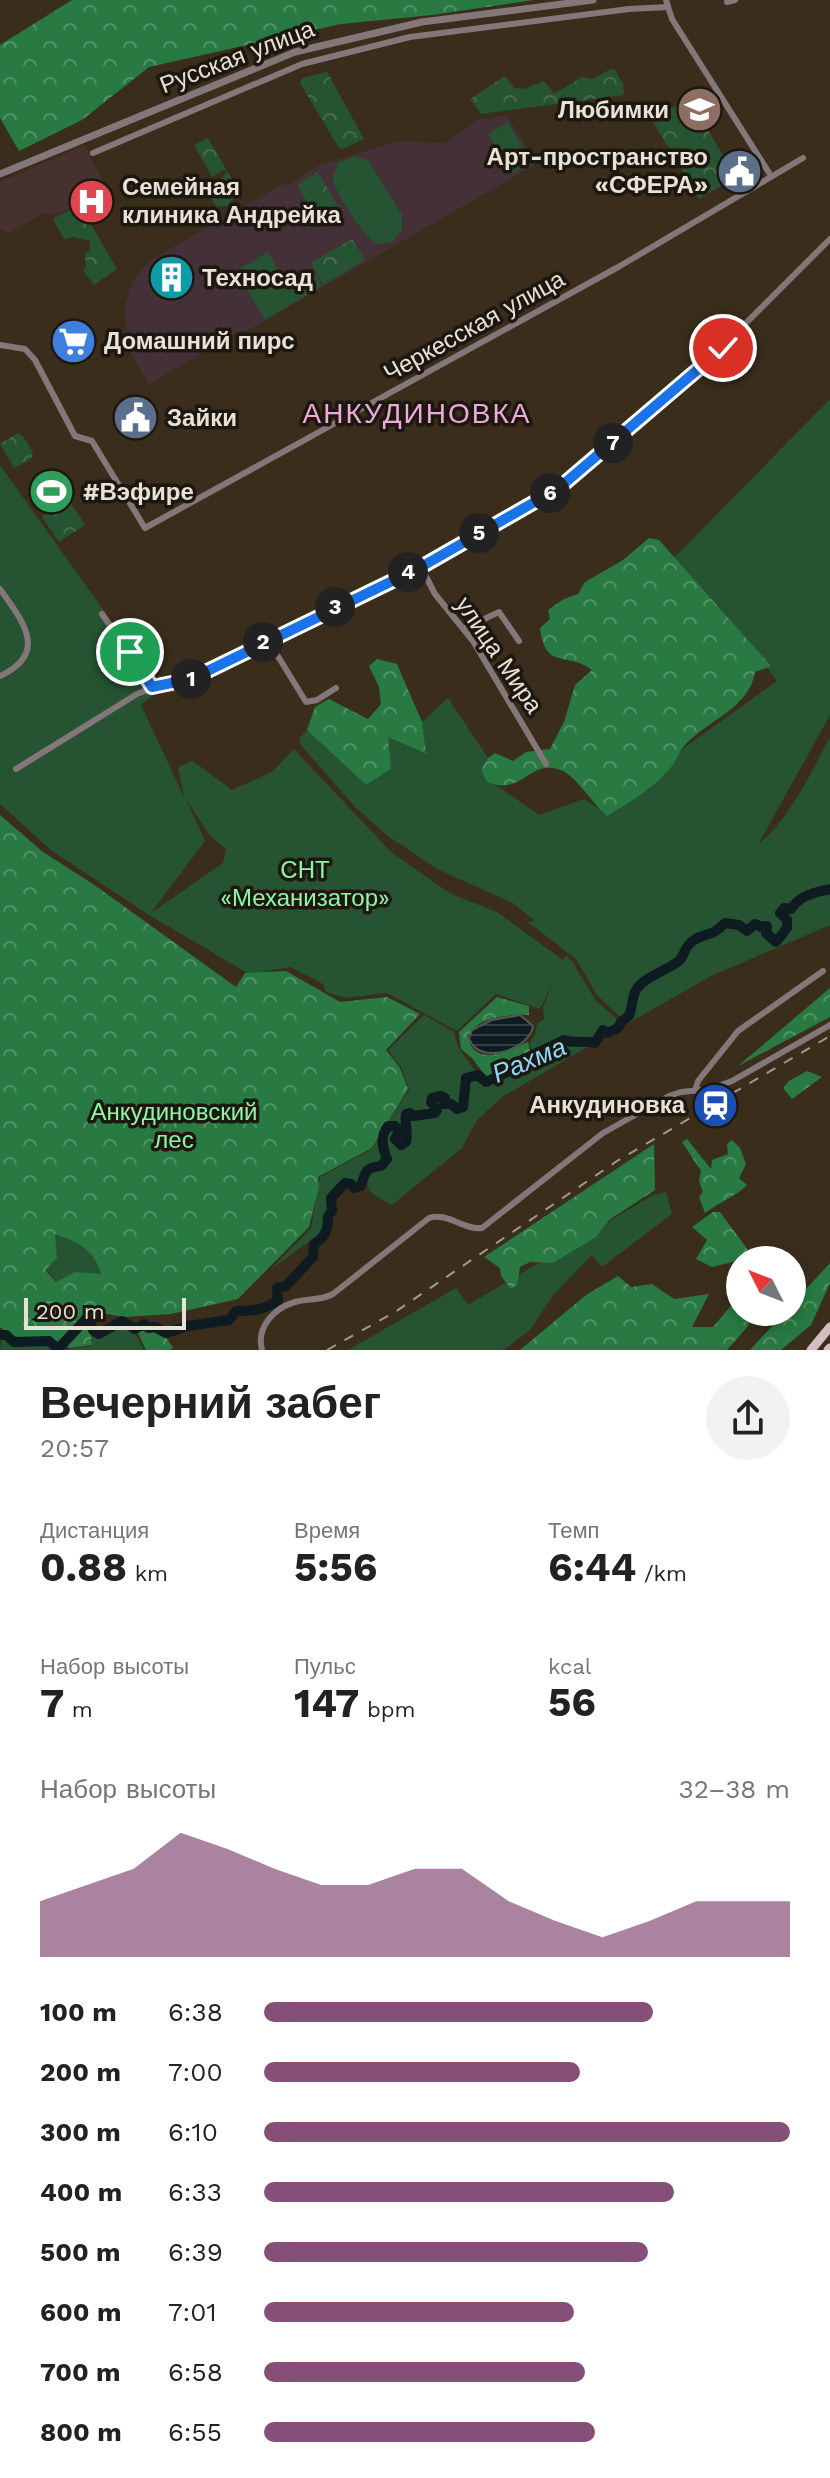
<!DOCTYPE html>
<html lang="ru">
<meta charset="utf-8">
<style>
:root{--surface:#fff;--page:#f2f2f2;--text:#222;--muted:#767676;--accent:#854f77}
body{margin:0;font-family:"Work Sans",sans-serif;background:var(--page);color:var(--text);height:100vh;display:flex;flex-direction:column;font-size:30px;white-space:nowrap}
*{box-sizing:border-box;margin:0}
p{font-size:26px;color:var(--muted)}
.icon{flex:none;width:44px;height:44px;fill:none;stroke:currentColor;stroke-width:2;stroke-linecap:round;stroke-linejoin:round}
.map{position:relative;height:1350px;overflow:hidden}
.details{display:flex;flex-direction:column;background:var(--surface);flex:1}
.details>*{flex:none}
.needle{width:52px;rotate:312deg}
.tools{position:absolute;left:726px;top:1246px;display:grid;gap:16px}
.tools a{display:grid;place-items:center;width:80px;height:80px;border-radius:50%;background:var(--surface);box-shadow:0 4px 12px #0003;font-size:40px}
.scale{position:absolute;left:24px;bottom:20px;width:162px;box-sizing:border-box;padding-left:8px;border:4px solid #e9e1d6;border-top:0;font-size:22px;line-height:28px;white-space:nowrap;color:#e9e1d6;-webkit-text-stroke:6px #1c170f;paint-order:stroke}
.pin{position:absolute;display:grid;place-items:center;width:68px;height:68px;color:#fff;margin:-34px;border:4px solid #fff;border-radius:50%;box-shadow:0 2px 8px #0007}
.km{position:absolute;width:40px;height:40px;margin:-20px;border-radius:50%;background:#222;color:#fff;font-size:22px;line-height:40px;text-align:center}
.round{display:grid;place-items:center;flex:none;width:84px;height:84px;border-radius:42px;background:var(--page)}
.headline{display:flex;align-items:center;justify-content:space-between;height:136px;padding:0 40px}
h1{font-size:44px;font-weight:700;line-height:60px}
.metrics{display:grid;grid-template-columns:repeat(3,1fr);gap:12px;height:136px;padding:8px 40px}
.metrics div{display:grid;align-content:center}
.metrics b{font-size:40px;font-weight:700}
.metrics small{font-size:22px;font-weight:400}
.metrics p{font-size:22px}
.chart{height:224px;padding:16px 40px}
.chart p{display:flex;justify-content:space-between}
.chart svg{width:100%;height:144px;margin-top:8px;fill:var(--accent);opacity:.7}
ul{padding:0 40px;list-style:none;font-size:26px}
li{display:grid;grid-template-columns:128px 96px 1fr;align-items:center;height:60px}
li i{height:20px;border-radius:10px;background:var(--accent)}
.map>svg:first-child{display:block}
.commercial{fill:#46312f}
.education{fill:#443138}
.green{fill:#265332;fill-rule:evenodd}
.forest{fill:url(#forest-crowns);fill-rule:evenodd}
.park{fill:url(#park-crowns)}
.water{fill:url(#water-rules);stroke:#505758;stroke-width:2}
.lines{fill:none;stroke-linecap:round;stroke-linejoin:round}
.river{stroke:#0e1c22;stroke-width:10}
.minor{stroke:#837779;stroke-width:6}
.tertiary{stroke:#837779;stroke-width:7}
.primary{stroke:#d6bdc2;stroke-width:9}
.rail{stroke:#a3998c;stroke-width:2;stroke-dasharray:10 10;stroke-linecap:butt}
.route-casing{stroke:#fff;stroke-width:16}
.route{stroke:#1a73e8;stroke-width:10}
.labels{text-anchor:middle;stroke-width:7;stroke-linejoin:round;paint-order:stroke}
.street-label{font-size:24px;fill:#e9e1d6;stroke:#1c170f}
.poi-label{font-size:24px;font-weight:bold;fill:#e9e1d6;stroke:#1c170f;text-anchor:start}
.park-label{font-size:24px;fill:#8cf6a7;stroke:#1c170f}
.water-label{font-size:26px;font-style:italic;fill:#8bd8f9;stroke:#1c170f}
.quarter-label{font-size:28px;letter-spacing:2px;fill:#eeaada;stroke:#1c170f}
</style>
<div class="map">
<svg width="830" height="1350" viewBox="0 0 830 1350">
<defs>
<pattern id="forest-crowns" width="20" height="18" patternUnits="userSpaceOnUse" patternTransform="scale(2)"><rect width="20" height="18" fill="#287a42"/><path d="M2 6a3 3 0 1 1 6 0M12 15a3 3 0 1 1 6 0" fill="none" stroke="#529365"/></pattern>
<pattern id="park-crowns" width="20" height="18" patternUnits="userSpaceOnUse" patternTransform="scale(2)"><rect width="20" height="18" fill="#265332"/><path d="M2 6a3 3 0 1 1 6 0M12 15a3 3 0 1 1 6 0" fill="none" stroke="#466b4f"/></pattern>
<pattern id="water-rules" width="6" height="5" patternUnits="userSpaceOnUse" patternTransform="scale(2)"><rect width="6" height="5" fill="#0e1c22"/><path d="M0 2.5h6" fill="none" stroke="#313d41"/></pattern>
</defs>
<rect width="100%" height="100%" fill="#3a2d1c"/>
<path class="commercial" d="M85 145 106 188 56 215 44 213 9 233 0 229V182Z"/>
<path class="education" d="M507 115 536 164 252 328 233 335 149 384 128 348 125 305 134 279 152 259 285 183 287 186 320 165 398 141 444 143 478 120Z"/>
<path class="green" d="M508 122 531 162 511 174 488 134Z
M354 156 368 160 402 215V230L392 242 376 244C364 236 332 190 333 176 333 175 338 164 338 163Z
M268 252 286 283 312 269 322 286 265 320 236 271Z
M830 399V715L759 843C785 826 815 766 830 737V887C816 892 800 893 790 907H784L779 913 785 921V927L775 939 767 933 768 925 761 926 755 922 747 929 739 923 725 921 714 932 696 936 685 946 680 958 659 974 643 979 633 993 627 1014 622 1019 597 995 576 959 528 922 535 921 513 903 437 869 388 836 355 807 300 744V738L307 730 366 785 388 737 425 754 422 722 448 698 488 758 481 770 487 782 499 787 539 815 584 799 599 809 777 681 754 650 670 562Z
M0 465 160 689 141 705 184 797 178 767 193 761 232 790 272 772 294 749 391 852 451 894 497 912 563 960 566 956 572 961 596 1001 619 1021 616 1027 607 1031 603 1029 593 1041C582 1039 574 1042 564 1038L533 1053 529 1044 535 1035 537 1024 544 1019 543 1007 555 979 540 1009 496 994 457 1031 387 993 345 998 326 992 323 984 290 967 249 974 149 915 52 851 0 804ZM186 799 210 836 226 849 223 863 151 913 205 841Z
M830 890V925L711 976 627 1024 624 1022C637 1011 632 993 644 982 655 973 673 972 683 959 688 952 688 943 698 939 712 933 714 937 726 925L739 926 747 932 755 926 764 928V934L777 943 789 929V919L782 913 785 910H792C802 896 815 894 830 890Z
M424 1015 454 1032C458 1054 467 1055 476 1073L464 1078 463 1103 457 1106 448 1102 447 1097 442 1094 431 1095 429 1100 433 1111 414 1114 411 1111 405 1112C402 1122 406 1131 403 1140L399 1138 401 1129 395 1123 388 1122 409 1090 401 1067 388 1050Z
M564 1042C574 1046 582 1042 591 1045L502 1097 477 1120 462 1148 392 1205C375 1196 367 1194 366 1175L371 1169 383 1168 389 1159 384 1146 387 1131 393 1129 396 1133 393 1140 401 1148C415 1138 404 1130 409 1117L436 1115 439 1110 434 1100H442L443 1105C454 1107 458 1114 467 1105L465 1091 468 1079 479 1078 486 1084Z
M381 1135 380 1150 383 1159C371 1172 366 1158 359 1183L354 1186 352 1182 345 1181 329 1198 330 1211 326 1216V1229L270 1270 311 1228 320 1177 372 1149Z
M666 1192 672 1214 602 1267 592 1255 553 1295 531 1329 504 1350H348L456 1288 468 1305 653 1195Z
M54 1233C80 1243 93 1247 101 1274L57 1282 45 1269 57 1258Z
M116 1324C133 1327 136 1334 144 1350H62L92 1346V1332L97 1336 106 1334Z
M2 1335 14 1343 49 1342 58 1350H0Z"/>
<path class="forest" d="M72 0H534L432 15 341 24 149 67 82 120 19 151 0 118V45Z
M649 538 659 540 771 666 755 672C750 708 706 721 684 746 678 752 677 761 671 767 656 787 628 803 607 816 594 805 576 777 563 771 529 756 524 797 487 782L481 770 488 758 495 753 513 761 526 752 550 749 564 722 575 685 592 670C567 651 545 671 540 628L550 619 548 610 564 599 578 594 585 582 623 560Z
M377 659 397 664 422 722 426 754 388 737 391 769 366 785 307 730 315 707 329 699 368 719 381 704 379 687 369 666Z
M0 815 43 852 93 884 236 987 245 973 286 971 340 1002 387 997 420 1014 386 1050 400 1068 408 1089 372 1148 318 1177 319 1187 309 1227 238 1299 171 1314 124 1317 89 1311 92 1345 70 1348 46 1339H16L0 1327ZM55 1234C78 1242 94 1249 101 1274L75 1272 56 1282 45 1270 57 1258Z
M830 988V1017L738 1066Z
M497 997 529 1006V1015C511 1014 475 1017 468 1037 474 1068 509 1051 528 1042L530 1051 500 1073 487 1078 472 1058 461 1049 459 1032Z
M807 1071 822 1077 792 1099 783 1088 789 1081Z
M687 1139 711 1169 712 1160 728 1154 727 1144 732 1140 740 1148 746 1164 739 1178 747 1185C735 1197 719 1202 705 1213L699 1197 703 1192 699 1181 701 1171 682 1142Z
M654 1144 655 1190 609 1220 596 1237 553 1263 530 1262 520 1267 517 1285 511 1289 501 1276 500 1268 484 1257Z
M713 1212H720L753 1257 712 1267 696 1259 707 1240 692 1227Z
M830 1263V1283L811 1325 781 1350H750L785 1312H792V1304Z
M618 1276 631 1287 652 1284 674 1299 709 1294 692 1327H713L740 1295V1312H752L749 1325 727 1350H520L586 1295Z
M137 1331C155 1331 164 1331 173 1348L170 1350H146Z"/>
<path class="park" d="M611 69 615 70 623 84 624 95 481 114 470 99 505 76 514 88 524 89 544 81 554 94 582 77 592 79Z
M327 72 364 139 343 149 339 148 300 83 302 78Z
M689 98 736 177 699 199 652 120Z
M208 138 226 169 212 177 194 145Z
M227 171 235 184 230 187 235 197 227 205 217 207 207 193 200 194 205 184 220 181Z
M318 172 338 206 317 218 297 185Z
M77 206 82 209 117 269 94 285 83 271 86 267 85 254 90 250V241L73 237 64 239 53 219Z
M352 239 365 260 323 285 311 263Z
M18 433 23 436 33 453 31 459 14 468 0 444Z
M69 500 85 525 59 542 42 517Z"/>
<path class="water" d="M520 1015 533 1026C529 1050 480 1066 469 1039L472 1030 492 1020Z"/>
<g class="lines">
<path class="river" d="M0 1335H6L14 1342 49 1341 58 1349 87 1318 90 1320 93 1330 99 1334 122 1321 135 1329 144 1324 148 1328 155 1327 166 1333 188 1326 229 1320 236 1311C251 1311 266 1310 278 1300L277 1288 286 1286 313 1257 314 1244C326 1237 328 1229 328 1216L332 1211 331 1198 345 1183 351 1184 354 1188 361 1186C365 1172 366 1167 381 1166L387 1159C382 1147 380 1136 388 1126H395L399 1131 395 1139 401 1145 406 1142C409 1133 404 1124 406 1114L410 1113 413 1116 435 1113 437 1110 431 1102 432 1098 441 1096 445 1098 444 1104H451L457 1109 463 1107 466 1078 478 1075 486 1082 509 1071 516 1063 564 1040C575 1044 584 1040 595 1043L603 1030 607 1033 618 1028 621 1022 629 1016C632 1009 632 999 635 992 643 976 666 972 680 960 685 954 685 945 694 940 706 932 711 938 725 923L739 925 747 931 755 924 761 927 767 926 766 933 776 942 787 928V920L780 913 784 908 791 909C801 894 815 893 830 889"/>
<path class="minor" d="M666 0 672 19 771 176
M727 2 735 0
M93 153 302 64 410 37 629 9 668 7
M0 345 25 349 35 360 75 436 92 441 145 528 620 266 803 158
M421 567 435 594 473 641 546 764
M0 589C22 620 50 653 0 676
M102 614 152 687
M463 629 499 612 519 641
M268 640 306 702 317 700 336 688
M16 769 137 694 159 685 191 679 421 567 559 488 694 375 830 239
M695 1091 698 1081 738 1031 823 971
M262 1350C256 1327 274 1308 295 1302 309 1298 320 1301 333 1294L429 1218C448 1212 463 1230 482 1228L603 1133 669 1096 681 1092 710 1089 732 1081 830 1025"/>
<path class="tertiary" d="M0 174 295 52 422 22 593 0"/>
<path class="primary" d="M811 1350 830 1327
M828 1350 830 1348"/>
<path class="rail" d="M327 1350 395 1312 617 1161 830 1036"/>
</g>
<g class="lines">
<defs>
<path id="route" d="M130 652 152 687 191 679 421 567 559 488 723 348"/>
</defs>
<use href="#route" class="route-casing"/>
<use href="#route" class="route"/>
</g>
<defs>
<symbol id="school-disc" viewBox="-11 -11 22 22"><circle r="9.5" fill="#8d6e63" stroke="#1c170f"/><path d="M0-5L7-2L0 1L-7-2ZM-4 1L0 2.5L4 1V4Q0 6-4 4Z" fill="#fff"/></symbol>
<symbol id="civic-disc" viewBox="-11 -11 22 22"><circle r="9.5" fill="#5c6f8a" stroke="#1c170f"/><path d="M-.6-6.5H3V-4.5H.6V-3L4-1V1h2V6H-6V1h2V-1L-.6-3ZM-1.2 2.5V6h2.4V2.5Z" fill="#fff"/></symbol>
<symbol id="hospital-disc" viewBox="-11 -11 22 22"><circle r="9.5" fill="#e0444e" stroke="#1c170f"/><path d="M-5-5h3v3.5h4V-5h3V5h-3V1.5h-4V5h-3Z" fill="#fff"/></symbol>
<symbol id="building-disc" viewBox="-11 -11 22 22"><circle r="9.5" fill="#0f9aa8" stroke="#1c170f"/><path d="M-4-6H4V6H1V3H-1V6H-4ZM-2.5-4.3h1.7v1.8h-1.7ZM.8-4.3h1.7v1.8H.8ZM-2.5-1h1.7V.8h-1.7ZM.8-1h1.7V.8H.8Z" fill="#fff"/></symbol>
<symbol id="supermarket-disc" viewBox="-11 -11 22 22"><circle r="9.5" fill="#3f7fe0" stroke="#1c170f"/><path d="M-6-5.5h2.5l.6 2H6L4.5 2H-2.5L-4.4-4H-6ZM-1.5 3.2a1.3 1.3 0 1 0 .1 0ZM3 3.2a1.3 1.3 0 1 0 .1 0Z" fill="#fff"/></symbol>
<symbol id="stadium-disc" viewBox="-11 -11 22 22"><circle r="9.5" fill="#2e9e5b" stroke="#1c170f"/><path d="M0-5a6.5 5 0 1 0 0 10a6.5 5 0 1 0 0-10ZM-3.5-1.8h7v3.6h-7Z" fill="#fff"/></symbol>
<symbol id="station-disc" viewBox="-11 -11 22 22"><circle r="9.5" fill="#1a4fb4" stroke="#1c170f"/><path d="M-3-6H3Q5-6 5-4V2Q5 4 3 4L4.5 6H3L1.5 4h-3L-3 6H-4.5L-3 4Q-5 4-5 2V-4Q-5-6-3-6ZM-3.5-4v3h7v-3ZM-3.5 1v1.5H-2V1ZM2 1v1.5H3.5V1Z" fill="#fff"/></symbol>
</defs>
<g fill-rule="evenodd">
<use href="#school-disc" x="674" y="84" width="51" height="51"/>
<use href="#civic-disc" x="714" y="146" width="51" height="51"/>
<use href="#hospital-disc" x="66" y="176" width="51" height="51"/>
<use href="#building-disc" x="146" y="252" width="51" height="51"/>
<use href="#supermarket-disc" x="48" y="316" width="51" height="51"/>
<use href="#civic-disc" x="110" y="392" width="51" height="51"/>
<use href="#stadium-disc" x="26" y="466" width="51" height="51"/>
<use href="#station-disc" x="690" y="1080" width="51" height="51"/>
</g>
<g class="labels">
<g class="street-label">
<text transform="translate(237 57) rotate(-21)" y="8">Русская улица</text>
<text transform="translate(474 326) rotate(-29)" y="8">Черкесская улица</text>
<text transform="translate(499 655) rotate(56)" y="8">улица Мира</text>
</g>
<g class="poi-label">
<text x="669" y="118" text-anchor="end">Любимки</text>
<text x="708" y="165" text-anchor="end">Арт-пространство<tspan x="708" dy="28">«СФЕРА»</tspan></text>
<text x="122" y="195">Семейная<tspan x="122" dy="28">клиника Андрейка</tspan></text>
<text x="202" y="286">Техносад</text>
<text x="104" y="349">Домашний пирс</text>
<text x="167" y="426">Зайки</text>
<text x="83" y="500">#Вэфире</text>
<text x="685" y="1113" text-anchor="end">Анкудиновка</text>
</g>
<g class="park-label">
<text x="305" y="878">СНТ<tspan x="305" dy="28">«Механизатор»</tspan></text>
<text x="174" y="1120">Анкудиновский<tspan x="174" dy="28">лес</tspan></text>
</g>
<g class="water-label">
<text transform="translate(529 1060) rotate(-23)" y="9">Рахма</text>
</g>
<g class="quarter-label">
<text x="417" y="423">АНКУДИНОВКА</text>
</g>
</g>
</svg>
<div class="tools">
<a><svg class="needle" viewBox="-14 -14 28 28"><path d="M0-13l5 13h-10z" fill="#e53935"/><path d="M0 13l5-13h-10z" fill="#767676"/></svg></a>
</div>
<div class="scale">200 m</div>
<div class="pin" style="left:130px;top:652px;background:#1e9e55"><svg class="icon" aria-label="arrive" viewBox="0 0 24 24"><path d="M6 21V4h12l-3 4 3 4H6"/></svg></div>
<div class="pin" style="left:723px;top:348px;background:#d93025"><svg class="icon" aria-label="check" viewBox="0 0 24 24"><path d="M5 12l5 5 9-10"/></svg></div>
<b class="km" style="left:191px;top:679px">1</b>
<b class="km" style="left:263px;top:642px">2</b>
<b class="km" style="left:335px;top:607px">3</b>
<b class="km" style="left:408px;top:572px">4</b>
<b class="km" style="left:479px;top:533px">5</b>
<b class="km" style="left:550px;top:493px">6</b>
<b class="km" style="left:613px;top:443px">7</b>
</div>
<section class="details">
<div class="headline"><div><h1>Вечерний забег</h1><p>20:57</p></div><a class="round"><svg class="icon" aria-label="share" viewBox="0 0 24 24"><path d="M12 15V3M7 8l5-5 5 5M5 13v7h14v-7"/></svg></a></div>
<div class="metrics">
<div><p>Дистанция</p><b>0.88<small> km</small></b></div>
<div><p>Время</p><b>5:56</b></div>
<div><p>Темп</p><b>6:44<small> /km</small></b></div>
</div>
<div class="metrics">
<div><p>Набор высоты</p><b>7<small> m</small></b></div>
<div><p>Пульс</p><b>147<small> bpm</small></b></div>
<div><p>kcal</p><b>56</b></div>
</div>
<div class="chart"><p><span>Набор высоты</span>32–38 m</p>
<svg viewBox="0 0 160 44" preserveAspectRatio="none"><path d="M0 44V27L10 22L20 17L30 6L40 11L50 17L60 22L70 22L80 17L90 17L100 27L110 33L120 38L130 33L140 27L150 27L160 27V44z"/></svg>
</div>
<ul>
<li><b>100 m</b>6:38<i style="width:74%"></i></li>
<li><b>200 m</b>7:00<i style="width:60%"></i></li>
<li><b>300 m</b>6:10<i style="width:100%"></i></li>
<li><b>400 m</b>6:33<i style="width:78%"></i></li>
<li><b>500 m</b>6:39<i style="width:73%"></i></li>
<li><b>600 m</b>7:01<i style="width:59%"></i></li>
<li><b>700 m</b>6:58<i style="width:61%"></i></li>
<li><b>800 m</b>6:55<i style="width:63%"></i></li>
</ul>
</section>
